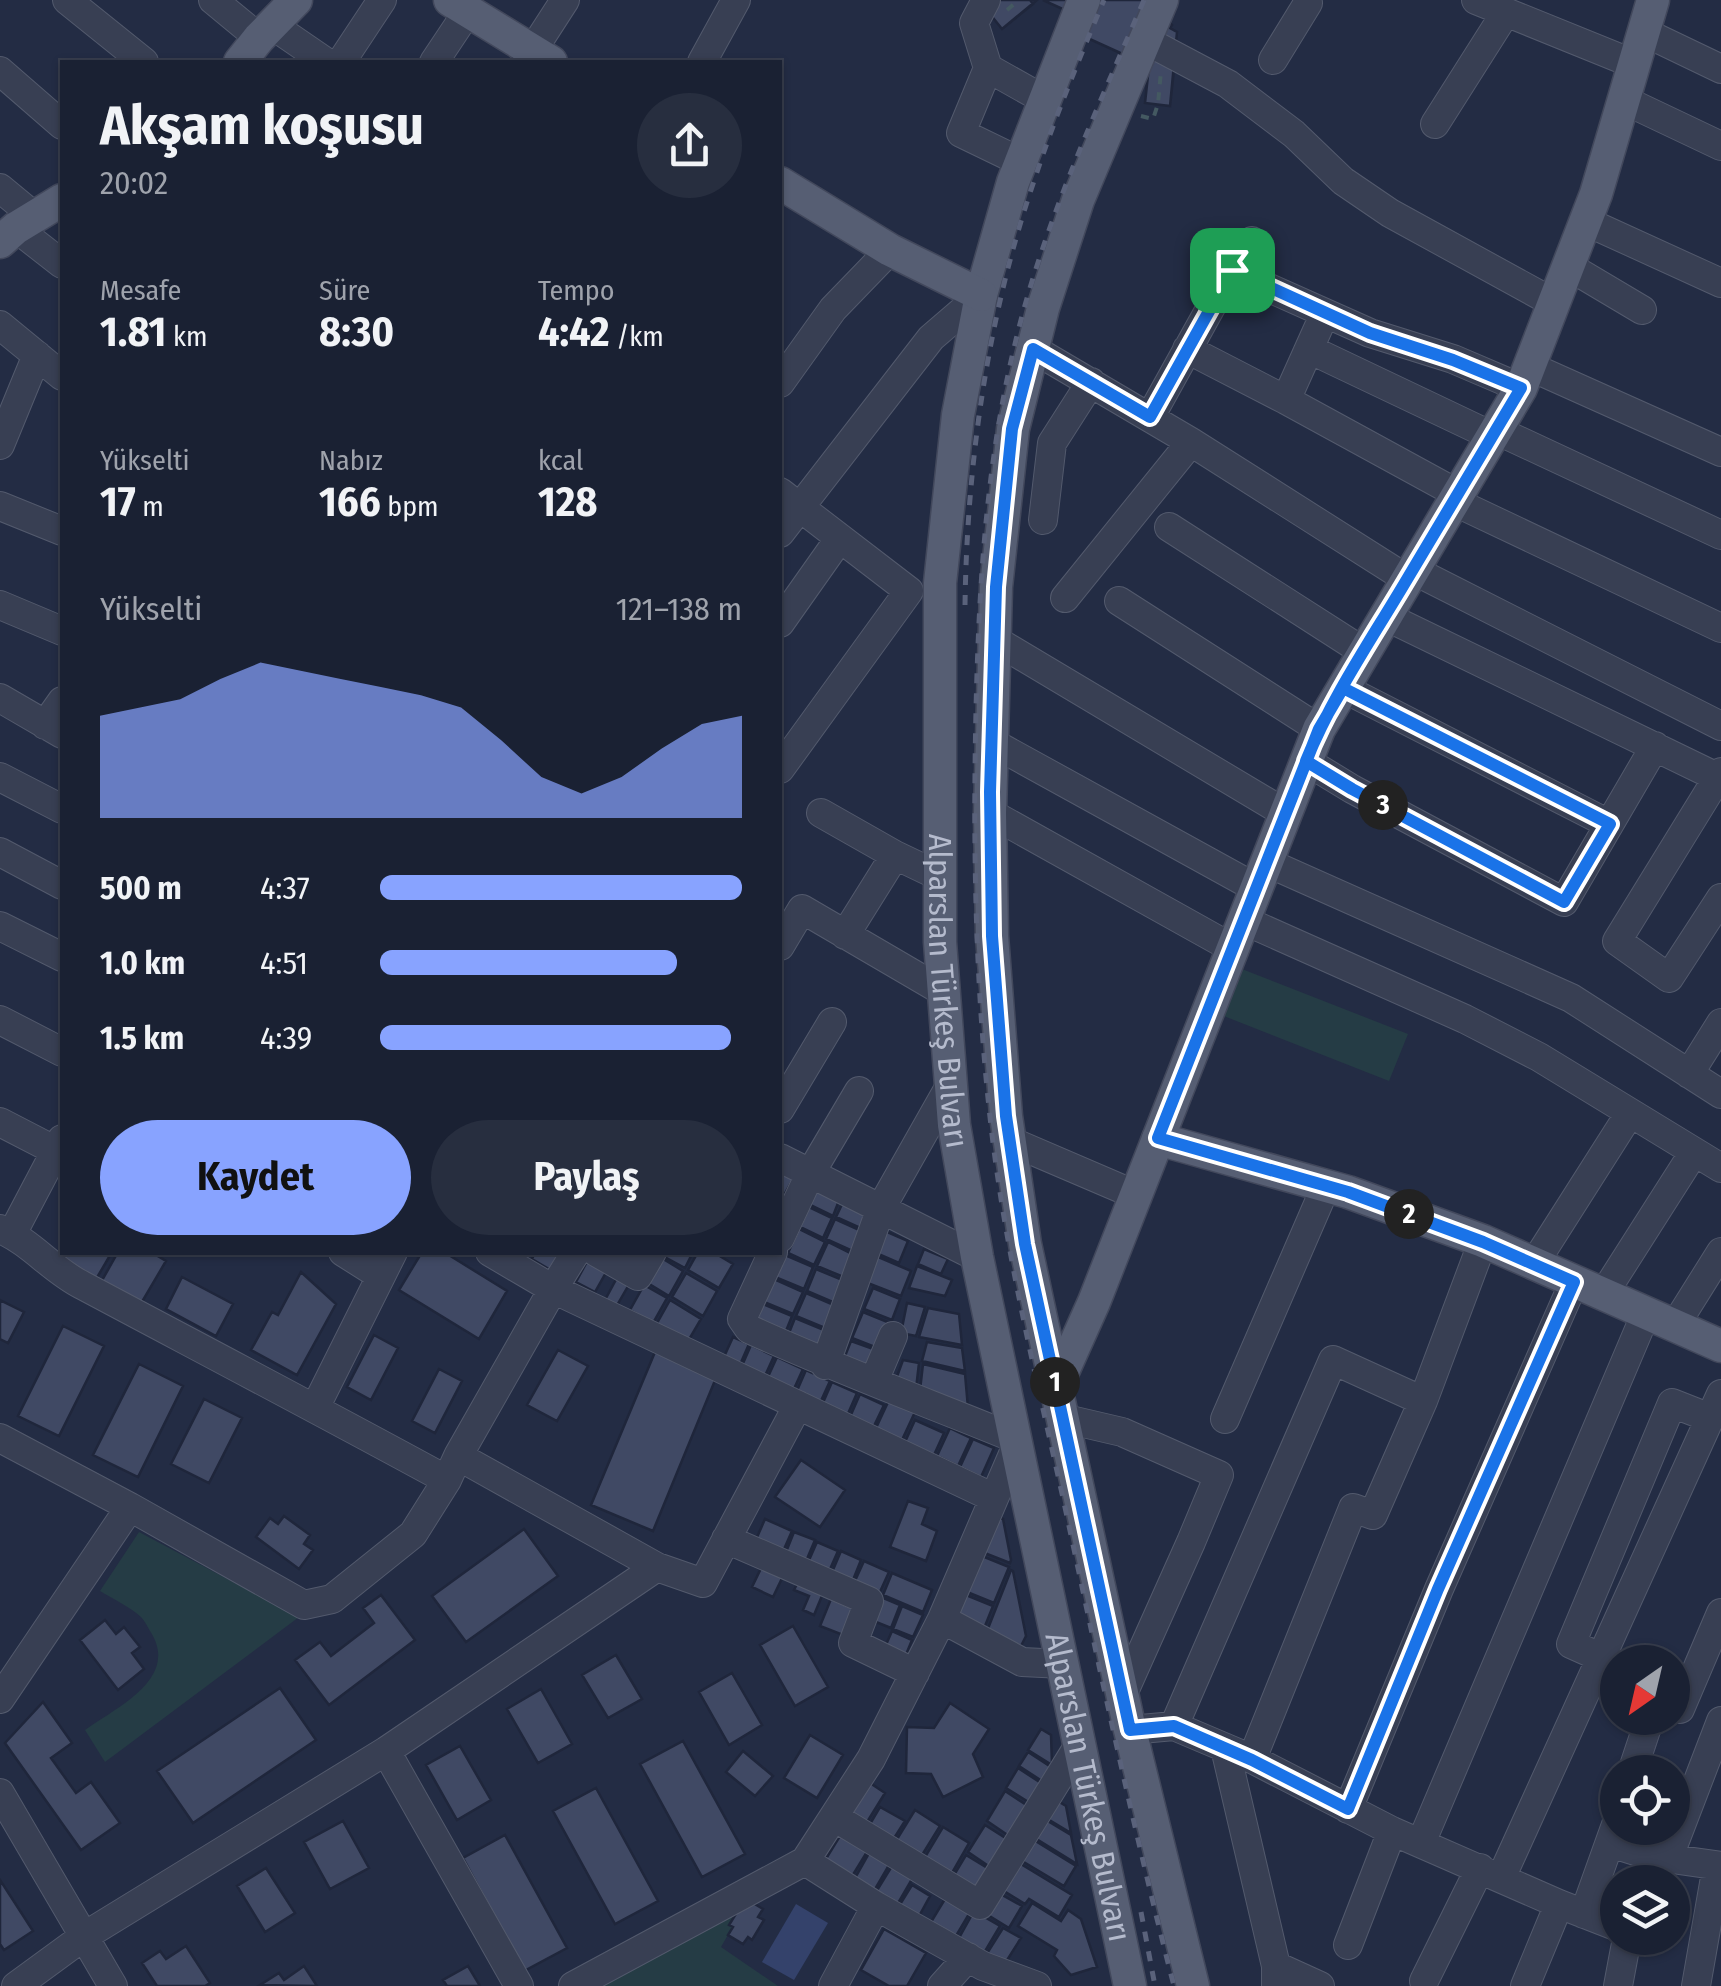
<!DOCTYPE html>
<html lang="tr">
<meta charset="utf-8">
<style>
:root{--surface:#1a2133;--page:#272e3f;--text:#f1f3f6;--muted:#9fa3ac;--line:#383e4e;--accent:#88a3ff}
body{margin:0;font-family:"Fira Sans Condensed",sans-serif;background:var(--page);color:var(--text);height:100vh;display:flex;flex-direction:column;font-size:38px;white-space:nowrap}
*{box-sizing:border-box;margin:0}
p{font-size:32px;color:var(--muted)}
.icon{flex:none;width:55px;height:55px;fill:none;stroke:currentColor;stroke-width:2;stroke-linecap:round;stroke-linejoin:round}
.map{position:relative;flex:1;overflow:hidden}
.drawer{position:absolute;left:60px;top:60px;width:722px;height:1195px;display:flex;flex-direction:column;background:var(--surface);border-radius:0px;box-shadow:0 2px 8px #0004,0 0 0 2px var(--line)}
.drawer>*{flex:none}
.needle{width:65px;rotate:214deg}
.fabs{position:absolute;left:1600px;top:1645px;display:grid;gap:20px}
.fabs a{display:grid;place-items:center;width:90px;height:90px;border-radius:50%;background:var(--surface);box-shadow:0 2px 8px #0004,0 0 0 2px var(--line);font-size:50px}
.pin{position:absolute;display:grid;place-items:center;width:85px;height:85px;color:#fff;margin:-42px;border-radius:20px;box-shadow:0 5px 15px #0006}
.km{position:absolute;width:50px;height:50px;margin:-25px;border-radius:50%;background:#222;color:#fff;font-size:28px;line-height:50px;text-align:center}
.round{display:grid;place-items:center;flex:none;width:105px;height:105px;border-radius:52px;background:var(--page)}
.headline{display:flex;align-items:center;justify-content:space-between;height:170px;padding:0 40px}
h1{font-size:55px;font-weight:700;line-height:75px}
.figures{display:grid;grid-template-columns:repeat(3,1fr);gap:15px;height:170px;padding:10px 40px}
.figures div{display:grid;align-content:center}
.figures b{font-size:42px;font-weight:700}
.figures small{font-size:28px;font-weight:400}
.figures p{font-size:28px}
.chart{height:280px;padding:20px 40px}
.chart p{display:flex;justify-content:space-between}
.chart svg{width:100%;height:180px;margin-top:10px;fill:var(--accent);opacity:.7}
.cta{display:flex;gap:20px;margin-top:auto;padding:20px 40px}
.cta a{flex:1;height:115px;border-radius:60px;background:var(--accent);color:#111;font-size:40px;font-weight:700;line-height:115px;text-align:center}
.cta a+a{background:var(--page);color:var(--text)}
ul{padding:0 40px;list-style:none;font-size:32px}
li{display:grid;grid-template-columns:160px 120px 1fr;align-items:center;height:75px}
li i{height:25px;border-radius:12px;background:var(--accent)}
.map>svg:first-child{display:block}
.green{fill:#253c45}
.water{fill:#34426b}
.building{fill:#404964;stroke:#1f263b;stroke-width:2.5}
.lines{fill:none;stroke-linecap:round;stroke-linejoin:round}
.minor-casing{stroke:#535a6d;stroke-width:30}
.major-casing{stroke:#42485c;stroke-width:35}
.path{stroke:#445961;stroke-width:4;stroke-dasharray:8 8;stroke-linecap:butt}
.minor{stroke:#383f53;stroke-width:28}
.major{stroke:#565e73;stroke-width:32}
.rail{stroke:#5a627b;stroke-width:5;stroke-dasharray:10 10;stroke-linecap:butt}
.route-casing{stroke:#fff;stroke-width:20}
.route{stroke:#1a73e8;stroke-width:12}
.labels{text-anchor:middle;stroke-width:9;stroke-linejoin:round;paint-order:stroke}
.street-label{font-size:32px;fill:#b5bbcd;stroke:#1d2439}
</style>
<div class="map">
<svg width="1721" height="1986" viewBox="0 0 1721 1986">
<rect width="100%" height="100%" fill="#232c44"/>
<path class="green" d="M1229 964 1408 1034 1389 1081 1211 1011Z
M139 1532 299 1617 105 1762 85 1730C117 1707 181 1678 150 1631 147 1626 145 1621 141 1617 130 1607 113 1599 100 1591Z
M745 1905 721 1947 778 1986H603Z"/>
<path class="water" d="M796 1904 828 1923 794 1980 762 1962Z"/>
<path class="building" d="M997 0H1037L1002 29 986 9Z
M997 0H1030L1033 4 1002 29 986 9Z
M1043 0H1149L1172 25 1170 28 1177 32 1170 106 1145 103 1151 41 1127 56 1083 36 1089 21Z
M1150 57 1175 60 1170 106 1145 103Z
M780 1171 793 1179 780 1202Z
M811 1185 840 1198 833 1216 804 1202Z
M844 1200 875 1214 867 1231 836 1217Z
M809 1207 832 1218 823 1238 800 1227Z
M835 1219 866 1233 857 1253 826 1239Z
M799 1229 825 1242 814 1265 788 1253Z
M885 1231 908 1241 899 1263 876 1253Z
M828 1242 856 1256 846 1278 817 1266Z
M62 1246V1252H112L95 1281 55 1258Z
M924 1249 948 1259 941 1274 918 1264Z
M118 1252H151L166 1261 139 1307 100 1284Z
M422 1252H444L507 1291 479 1339 399 1290Z
M535 1252H566L554 1272 532 1259Z
M663 1252H693L685 1268 661 1255Z
M698 1252H713L733 1264 719 1288 688 1270Z
M785 1255 813 1267 804 1289 775 1277Z
M876 1256 911 1271 901 1296 865 1282Z
M660 1257 683 1271 669 1296 646 1282Z
M589 1258 608 1269 595 1292 576 1282Z
M917 1266 952 1280 945 1296 909 1288Z
M816 1269 845 1281 835 1303 807 1291Z
M301 1272 336 1304 297 1375 251 1350 272 1312 278 1315Z
M686 1273 717 1291 703 1316 672 1297Z
M619 1274 631 1281 616 1307 605 1300Z
M182 1277 233 1304 216 1336 166 1309Z
M774 1279 803 1292 793 1314 764 1302Z
M644 1285 667 1298 653 1323 630 1310Z
M873 1288 900 1299 892 1320 864 1309Z
M806 1293 834 1305 825 1328 796 1316Z
M0 1300 24 1312 8 1343 0 1339Z
M670 1300 701 1319 687 1343 656 1325Z
M907 1303 925 1307 916 1336 901 1333Z
M763 1304 792 1316 784 1336 755 1324Z
M928 1308 959 1314 962 1345 919 1337Z
M863 1312 890 1323 880 1349 852 1338Z
M795 1318 824 1330 816 1350 787 1338Z
M63 1326 104 1346 59 1436 18 1416Z
M374 1335 398 1348 371 1400 347 1387Z
M733 1337 749 1344 739 1367 723 1359Z
M851 1341 879 1351 871 1372 843 1361Z
M927 1342 962 1348 965 1371 922 1361Z
M751 1345 774 1356 764 1378 741 1368Z
M558 1350 588 1366 557 1421 527 1405Z
M655 1352 716 1378 653 1531 591 1505Z
M777 1357 803 1369 793 1391 767 1379Z
M903 1360 919 1363 916 1389 895 1382Z
M139 1364 183 1386 138 1477 93 1455Z
M923 1364 965 1374 968 1408 920 1390Z
M439 1369 462 1381 435 1433 412 1421Z
M806 1370 830 1381 820 1403 796 1393Z
M832 1382 857 1393 847 1416 822 1405Z
M860 1394 884 1405 873 1428 850 1417Z
M204 1399 242 1418 209 1483 171 1464Z
M889 1400 915 1412 902 1440 876 1428Z
M915 1420 944 1433 934 1455 905 1442Z
M950 1428 971 1438 958 1466 937 1456Z
M973 1439 994 1448 981 1477 960 1467Z
M801 1460 845 1490 820 1527 775 1497Z
M908 1501 928 1508 922 1524 937 1531 926 1561 890 1547Z
M284 1516 310 1535 304 1544 313 1550 299 1569 256 1537 270 1518 278 1524Z
M997 1517 1003 1519 1011 1560 1010 1563 982 1552Z
M765 1519 792 1531 781 1556 754 1544Z
M524 1529 558 1576 466 1642 432 1596Z
M794 1532 815 1540 804 1566 784 1557Z
M817 1542 838 1551 827 1576 806 1567Z
M841 1551 861 1560 851 1585 830 1577Z
M982 1556 1009 1567 994 1603 967 1592Z
M864 1561 889 1572 879 1594 854 1583Z
M764 1562 785 1572 773 1597 752 1587Z
M1011 1570 1013 1571 1026 1636 1021 1646 987 1631Z
M892 1573 932 1590 923 1612 883 1595Z
M799 1580 824 1591 814 1615 803 1610 809 1596 794 1590Z
M381 1595 415 1640 329 1705 295 1660 320 1642 331 1656 374 1623 363 1608Z
M966 1595 993 1606 983 1631 955 1620Z
M881 1597 900 1605 891 1628 871 1620Z
M831 1599 854 1609 843 1635 820 1626Z
M902 1606 923 1615 913 1637 893 1629Z
M105 1620 116 1634 124 1627 140 1647 132 1653 144 1669 118 1690 80 1640Z
M793 1626 828 1687 795 1706 760 1645Z
M892 1631 912 1640 903 1662 882 1654Z
M616 1655 642 1699 608 1718 582 1675Z
M732 1673 762 1725 729 1745 699 1692Z
M280 1688 316 1740 193 1823 157 1771Z
M541 1689 572 1744 538 1763 507 1709Z
M43 1702 72 1743 51 1758 76 1793 91 1782 120 1823 81 1850 5 1743Z
M950 1703 989 1729 973 1754 983 1777 943 1797 931 1774 906 1773 907 1727 934 1728Z
M1041 1729 1051 1735 1052 1765 1028 1750Z
M810 1735 843 1755 817 1798 784 1778Z
M683 1741 745 1854 702 1877 640 1764Z
M460 1746 491 1800 457 1820 426 1765Z
M743 1751 773 1776 755 1796 726 1772Z
M1028 1752 1051 1767 1042 1781 1019 1766Z
M1018 1768 1041 1783 1030 1803 1006 1788Z
M864 1779 885 1793 864 1827 843 1814Z
M596 1788 658 1901 615 1924 553 1811Z
M1005 1791 1028 1806 1009 1836 987 1821Z
M1051 1797 1066 1806 1071 1833 1041 1815Z
M880 1807 905 1821 891 1843 867 1829Z
M915 1810 940 1826 919 1860 894 1844Z
M1041 1817 1071 1835 1077 1864 1030 1835Z
M343 1821 369 1868 330 1889 304 1842Z
M985 1825 1007 1839 990 1867 968 1852Z
M943 1827 969 1843 949 1878 922 1862Z
M843 1831 870 1847 851 1878 824 1862Z
M505 1835 567 1948 524 1971 463 1858Z
M1029 1837 1076 1866 1064 1886 1017 1858Z
M872 1848 892 1860 874 1891 854 1880Z
M966 1855 989 1869 974 1894 951 1880Z
M895 1861 915 1874 897 1905 876 1892Z
M1016 1861 1072 1895 1059 1917 1029 1899 1025 1904 999 1888Z
M266 1868 295 1913 265 1932 237 1886Z
M0 1880 33 1931 4 1950 0 1944Z
M912 1885 930 1896 918 1918 899 1906Z
M995 1891 1022 1906 1009 1928 983 1912Z
M948 1894 972 1909 956 1936 931 1922Z
M748 1900 763 1909 758 1917 764 1920 752 1940 748 1937 743 1944 728 1935 733 1927 729 1925 742 1904Z
M1032 1903 1061 1921 1068 1910 1081 1919 1097 1967 1071 1975 1054 1956 1057 1950 1018 1926Z
M974 1911 1000 1926 984 1953 959 1938Z
M1003 1928 1021 1938 1004 1965 986 1955Z
M884 1929 926 1953 907 1986H889L861 1970Z
M186 1946 210 1983 205 1986H157L142 1963 160 1951 166 1959Z
M304 1966 317 1986 260 1985 279 1973 284 1980Z
M468 1966 480 1986H447L443 1980Z"/>
<g class="lines">
<defs>
<path id="minor" d="M67 0 144 62
M213 0 259 38
M986 0 974 23 988 68 961 133 1021 162
M1476 0 1634 64
M272 25 326 62
M1644 32 1721 69
M1145 40 1228 84 1294 134 1343 181 1390 213 1554 303
M1273 60 1308 3
M341 62 382 0
M434 62 468 11
M525 62 565 0
M702 62 736 0
M988 68 1045 100
M0 71 62 125
M1624 100 1721 146
M1435 124 1506 12
M0 188 35 217
M1585 221 1721 283
M16 228 62 264
M1568 266 1642 310
M1231 271 1370 333 1453 359 1521 388
M0 325 62 376
M1033 349 1191 442 1407 579
M1187 349 1286 400 1325 313
M1309 349 1492 436
M1529 366 1721 452
M780 383 833 309 890 250
M1286 400 1458 494
M1150 417 1231 271 1252 241
M1496 430 1721 535
M0 445 37 355
M780 492 909 591 780 769
M1453 501 1721 628
M0 506 62 531
M1043 520 1052 443 1091 382
M1169 527 1364 652
M780 533 931 338 981 295
M1413 570 1721 726
M1065 598 1191 442
M1119 601 1319 729
M0 605 62 631
M1385 616 1721 779
M780 623 840 538
M995 640 1285 813
M1343 688 1609 824
M0 698 62 734
M45 725 62 701
M991 742 1256 888
M1306 761 1352 789 1564 902 1655 746
M1721 772 1617 941 1669 978 1721 898
M0 777 62 809
M821 813 895 855
M990 813 1232 948
M0 852 62 885
M1266 862 1571 998 1721 1094
M1243 920 1465 1019 1539 1057 1721 1168
M0 926 62 957
M845 935 895 855 939 876
M780 946 802 909 944 992
M0 1020 62 1052
M1689 1074 1721 1023
M780 1109 832 1022
M0 1122 56 1151
M1010 1141 1136 1195
M780 1158 977 1257
M0 1229C31 1242 52 1270 82 1285 204 1350 326 1414 447 1480L458 1456 657 1567 703 1583 798 1405
M12 1234 62 1139
M780 1238 810 1174 859 1091
M343 1252 381 1276
M576 1252 553 1289 994 1498
M596 1252 638 1276 652 1252
M773 1252 742 1319 749 1329C836 1369 926 1402 1014 1438
M1534 1264 1630 1113
M1603 1295 1694 1152
M1674 1327 1721 1252
M825 1365 881 1208 950 1086
M874 1381 893 1336
M315 1408 393 1252
M1062 1418 1122 1432 1219 1475 1191 1542 1122 1696
M1225 1419 1326 1186
M0 1438 130 1507 304 1605 332 1599 413 1534 447 1480
M458 1456 553 1289 490 1252
M726 1539 869 1601 853 1643 915 1673
M942 1619 1022 1662 1063 1664
M1600 1657 1571 1644 1672 1403 1710 1418
M0 1699 130 1507
M1672 1706 1680 1709 1721 1613
M1174 1726 1333 1360 1423 1401
M1130 1730 1174 1726 1252 1759 1392 1831 1559 1904 1618 1927
M1225 1748 1276 1966V1986
M386 1751 519 1986
M1252 1759 1353 1508 1373 1515 1423 1401 1483 1241
M1632 1772 1650 1718
M0 1793 113 1986
M1348 1809 1439 1589 1574 1282
M834 1817 980 1905 1079 1745
M1421 1843 1646 1313
M1610 1843 1651 1856 1721 1866
M1668 1859 1721 1721
M805 1861 876 1906 983 1966 1037 1986
M1501 1878 1721 1394
M1584 1914 1618 1819
M1348 1945 1392 1831
M1276 1966 1320 1986
M1424 1981 1480 1868
M16 1986 83 1937 386 1751 657 1567
M573 1986 805 1861 871 1759 942 1619 1017 1445
M833 1986 876 1906
M942 1986 968 1957
M1525 1986 1559 1904
M1618 1986 1627 1938
M1696 1986 1717 1866"/>
<g id="major">
<path d="M450 0 551 62"/>
<path id="s1" d="M1084 0 1013 182 981 295 958 415 940 583V942L954 1125 977 1257 1130 1986"/>
<path d="M1162 0 1078 200 1043 308 1013 429 996 587 990 813 992 936 1006 1116 1025 1244 1130 1730 1193 1986"/>
<path d="M240 62 259 38 296 0"/>
<path d="M780 183 890 250 981 295"/>
<path d="M0 242 16 228 62 200"/>
<path d="M1158 1139 1348 1192 1483 1241 1721 1346"/>
<path d="M1056 1387 1094 1302 1319 729 1521 388 1596 194 1653 0"/>
</g>
</defs>
<use href="#minor" class="minor-casing"/>
<use href="#major" class="major-casing"/>
<path class="path" d="M1007 10 1019 0
M1141 116 1153 119 1158 104 1161 71"/>
<use href="#minor" class="minor"/>
<use href="#major" class="major"/>
<path class="rail" d="M1144 0C1096 112 1043 225 1015 344 986 464 979 586 976 709 973 845 975 981 990 1117 1004 1246 1035 1372 1063 1498 1098 1661 1132 1824 1174 1986
M965 605C967 461 988 314 1035 178 1055 117 1079 59 1104 0
M1141 1912 1155 1986"/>
</g>
<g class="lines">
<defs>
<path id="route" d="M1232 270 1150 417 1033 349 1012 429 996 587 990 792 992 936 1006 1116 1025 1244 1130 1730 1174 1726 1252 1760 1348 1809 1438 1589 1574 1282 1483 1242 1348 1192 1158 1138 1319 729 1343 688 1610 824 1564 902 1352 789 1306 761C1331 699 1369 643 1403 586 1443 520 1482 454 1521 388L1453 360 1370 333 1232 270"/>
</defs>
<use href="#route" class="route-casing"/>
<use href="#route" class="route"/>
</g>
<g class="labels">
<g class="street-label">
<text dy="11" stroke="none"><textPath href="#s1" startOffset="1012">Alparslan Türkeş Bulvarı</textPath></text>
<text dy="11" stroke="none"><textPath href="#s1" startOffset="1822">Alparslan Türkeş Bulvarı</textPath></text>
</g>
</g>
</svg>
<div class="fabs">
<a><svg class="needle" viewBox="-14 -14 28 28"><path d="M0-13l5 13h-10z" fill="#e53935"/><path d="M0 13l5-13h-10z" fill="#9fa3ac"/></svg></a>
<a><svg class="icon" aria-label="locate" viewBox="0 0 24 24"><circle cx="12" cy="12" r="6"/><path d="M12 2v4M12 18v4M2 12h4M18 12h4"/></svg></a>
<a><svg class="icon" aria-label="layers" viewBox="0 0 24 24"><path d="M12 4l9 5-9 5-9-5zM3 14l9 5 9-5"/></svg></a>
</div>
<div class="pin" style="left:1232px;top:270px;background:#1e9e55"><svg class="icon" aria-label="arrive" viewBox="0 0 24 24"><path d="M6 21V4h12l-3 4 3 4H6"/></svg></div>
<b class="km" style="left:1055px;top:1382px">1</b>
<b class="km" style="left:1409px;top:1214px">2</b>
<b class="km" style="left:1383px;top:805px">3</b>
<section class="drawer">
<div class="headline"><div><h1>Akşam koşusu</h1><p>20:02</p></div><a class="round"><svg class="icon" aria-label="share" viewBox="0 0 24 24"><path d="M12 15V3M7 8l5-5 5 5M5 13v7h14v-7"/></svg></a></div>
<div class="figures">
<div><p>Mesafe</p><b>1.81<small> km</small></b></div>
<div><p>Süre</p><b>8:30</b></div>
<div><p>Tempo</p><b>4:42<small> /km</small></b></div>
</div>
<div class="figures">
<div><p>Yükselti</p><b>17<small> m</small></b></div>
<div><p>Nabız</p><b>166<small> bpm</small></b></div>
<div><p>kcal</p><b>128</b></div>
</div>
<div class="chart"><p><span>Yükselti</span>121–138 m</p>
<svg viewBox="0 0 160 44" preserveAspectRatio="none"><path d="M0 44V19L10 17L20 15L30 10L40 6L50 8L60 10L70 12L80 14L90 17L100 25L110 34L120 38L130 34L140 27L150 21L160 19V44z"/></svg>
</div>
<ul>
<li><b>500 m</b>4:37<i style="width:100%"></i></li>
<li><b>1.0 km</b>4:51<i style="width:82%"></i></li>
<li><b>1.5 km</b>4:39<i style="width:97%"></i></li>
</ul>
<div class="cta"><a>Kaydet</a><a>Paylaş</a></div>
</section>
</div>
